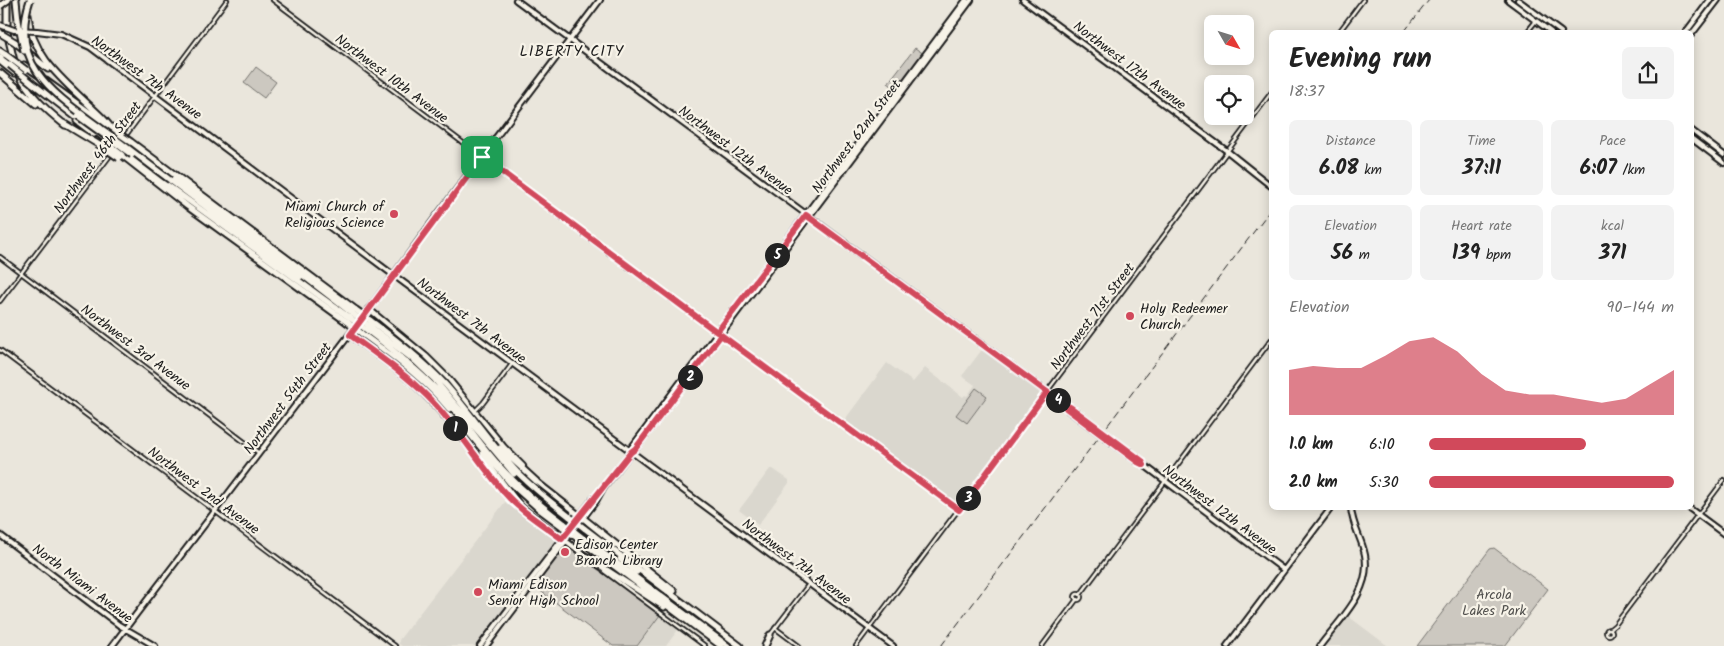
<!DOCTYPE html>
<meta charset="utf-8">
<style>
:root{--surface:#fff;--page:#f2f2f2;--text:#222;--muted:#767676;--accent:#d1495b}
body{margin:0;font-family:Kalam,sans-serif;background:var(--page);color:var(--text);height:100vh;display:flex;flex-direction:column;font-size:19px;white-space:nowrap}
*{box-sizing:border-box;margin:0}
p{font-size:16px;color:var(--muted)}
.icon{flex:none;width:28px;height:28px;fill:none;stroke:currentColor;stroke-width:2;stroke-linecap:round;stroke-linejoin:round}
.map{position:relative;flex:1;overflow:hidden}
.drawer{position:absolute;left:1269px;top:30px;width:425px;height:480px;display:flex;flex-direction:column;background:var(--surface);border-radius:8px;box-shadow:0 2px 12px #0003}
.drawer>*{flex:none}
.needle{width:32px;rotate:129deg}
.tools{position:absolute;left:1204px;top:15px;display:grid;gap:10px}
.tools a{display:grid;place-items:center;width:50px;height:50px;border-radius:8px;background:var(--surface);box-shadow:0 2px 12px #0003;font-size:25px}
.pin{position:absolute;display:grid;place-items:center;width:42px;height:42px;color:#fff;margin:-21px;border-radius:10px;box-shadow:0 2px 8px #0006}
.km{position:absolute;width:25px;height:25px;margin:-12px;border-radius:50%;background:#222;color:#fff;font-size:14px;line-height:25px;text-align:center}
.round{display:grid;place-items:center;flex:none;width:52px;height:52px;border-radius:8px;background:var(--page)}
.head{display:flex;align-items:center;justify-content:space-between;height:85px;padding:0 20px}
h1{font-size:28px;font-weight:700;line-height:38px}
.figures{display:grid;grid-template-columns:repeat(3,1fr);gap:8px;height:85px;padding:5px 20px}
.figures div{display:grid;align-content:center;border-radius:8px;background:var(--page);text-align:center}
.figures b{font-size:21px;font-weight:700}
.figures small{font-size:14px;font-weight:400}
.figures p{font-size:14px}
.chart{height:140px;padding:10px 20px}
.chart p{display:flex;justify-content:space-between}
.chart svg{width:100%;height:90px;margin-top:5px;fill:var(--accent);opacity:.7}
ul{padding:0 20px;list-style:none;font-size:16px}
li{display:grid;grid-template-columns:80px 60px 1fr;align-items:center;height:38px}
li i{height:12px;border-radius:6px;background:var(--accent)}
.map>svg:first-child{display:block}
.built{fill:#dad7ce}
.green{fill:#ccc8c0;stroke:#74726e}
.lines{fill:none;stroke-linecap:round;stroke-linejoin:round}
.minor-casing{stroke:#1c1c1c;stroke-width:6}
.major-casing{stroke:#1c1c1c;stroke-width:8}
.highway-casing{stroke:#1c1c1c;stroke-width:9}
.minor{stroke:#f7f3e8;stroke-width:2.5}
.major{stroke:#f7f3e8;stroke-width:4}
.highway{stroke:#f7f3e8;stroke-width:5}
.rail{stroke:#1c1c1c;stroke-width:1;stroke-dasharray:8 4;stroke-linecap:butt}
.major-bridge-casing{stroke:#1c1c1c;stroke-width:8;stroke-linecap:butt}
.highway-bridge-casing{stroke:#1c1c1c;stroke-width:9;stroke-linecap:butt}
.major-bridge{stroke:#f7f3e8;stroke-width:4}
.highway-bridge{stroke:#f7f3e8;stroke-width:5}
.route-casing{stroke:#fff;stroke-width:10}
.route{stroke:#d1495b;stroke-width:6}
.poi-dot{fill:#d1495b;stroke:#f7f3e8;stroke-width:2}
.labels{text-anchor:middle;stroke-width:4.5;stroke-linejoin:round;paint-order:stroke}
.street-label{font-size:14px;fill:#1c1c1c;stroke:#f7f3e8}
.poi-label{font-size:14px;fill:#1c1c1c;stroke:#f7f3e8;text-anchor:start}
.park-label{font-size:14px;fill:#51504d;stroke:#f7f3e8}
.neighbourhood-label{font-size:15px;letter-spacing:1px;fill:#1c1c1c;stroke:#f7f3e8}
</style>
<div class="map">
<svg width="1724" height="646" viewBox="0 0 1724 646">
<rect width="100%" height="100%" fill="#eae6dc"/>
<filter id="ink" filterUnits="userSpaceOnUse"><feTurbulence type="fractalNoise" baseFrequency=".02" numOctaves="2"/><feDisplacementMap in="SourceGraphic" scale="10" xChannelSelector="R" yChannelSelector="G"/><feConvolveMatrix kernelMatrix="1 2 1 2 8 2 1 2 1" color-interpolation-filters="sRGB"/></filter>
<g filter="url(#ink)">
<path class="built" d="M981 351H984L1039 391 1040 394 956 505 843 422 887 363 913 382 925 368 963 397 965 395 967 396 975 385 962 376Z
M770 469H773L789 480V483L758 525 739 510Z
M505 502 555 538 556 543 479 646H402L399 644V640Z
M660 615 677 628V631L666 646H637Z
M1348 616 1388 646H1325Z"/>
<path class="green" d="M915 48 924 54 896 89 888 83Z
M256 67 276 82 264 98 244 83Z
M976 388 987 396 967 423 956 415Z
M564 546H566L660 615 637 646H613L534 586Z
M1494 548 1548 589 1505 646H1417L1490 549Z"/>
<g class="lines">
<defs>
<path id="minor" d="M273 0 600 246 959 510
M1339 32 1363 0
M1527 32 1536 21
M120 143 227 0
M0 257 259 453
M0 301 112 153
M0 350 395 646
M475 411 483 403 512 364
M604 571 705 646
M1075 597a3 3 0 1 1 6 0a3 3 0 1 1-6 0Z
M1080 595 1271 340
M775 628 799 646
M1606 632a3 3 0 1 1 6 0a3 3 0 1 1-6 0Z
M1610 629 1615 625 1724 480
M770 635 809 584
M856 646 1271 93
M1042 646 1077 599"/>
<path id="major" d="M516 0 1047 392 1065 405 1068 410
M1023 0 1227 151 1271 186
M1508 0 1551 32
M1518 0 1561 32
M37 31 61 34 90 47 388 271 893 646
M1686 32 1710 0
M1691 35 1718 0
M1691 130 1724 155
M1691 138 1724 163
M369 309 426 356 448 378 504 447 523 466
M364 316 435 218 600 0
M350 335C376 355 406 374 428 398 456 427 479 460 504 491L511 499 587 557
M631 452 635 449 971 0
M1140 460 1144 465 1284 570
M536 481 583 518
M1689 508 1724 534
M554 532 560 533C566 529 575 518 573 511
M0 535 119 625 155 646
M112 646 359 322
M480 646 593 499 597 496
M486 646 596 501 602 490 631 452 632 447 966 0
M1227 646 1331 508
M1320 646C1339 620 1372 591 1365 555 1362 539 1352 525 1351 508"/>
<path id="highway" d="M7 0V32L14 61
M16 0 18 20
M28 15C31 55 63 80 90 106 97 113 105 119 111 128
M15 42 48 69
M0 51 6 55
M0 57 9 64
M0 61 15 73
M24 65 40 76
M18 72C29 94 45 109 65 125
M0 73 36 104
M46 81 118 133
M32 83 81 121
M77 121 94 134
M63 123 106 149
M92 129 111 143
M131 142 356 310
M129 145 215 208 353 314
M122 155 187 206 347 322
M126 155 350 318
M170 180 300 277
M370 320C396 340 423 360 445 384 471 413 491 445 518 473 534 489 552 503 570 517
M367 324 415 361 434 379 514 474
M364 328C391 348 416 368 439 392 463 417 481 447 505 472 523 491 544 508 565 524
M361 333C392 356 424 378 449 409
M464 427 510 483 539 509 563 527
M500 448 536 481
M483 452V457L520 506
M583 518 674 591
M584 528 740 646
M579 535 728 646
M577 538 721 646
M587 557 664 607
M620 559 637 572
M765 646 770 635"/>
</defs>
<use href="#minor" class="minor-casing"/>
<use href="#major" class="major-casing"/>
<use href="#highway" class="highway-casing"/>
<use href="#minor" class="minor"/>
<use href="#major" class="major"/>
<use href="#highway" class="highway"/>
<path class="rail" d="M1404 32 1429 0
M941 646 1271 209"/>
<defs>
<path id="major-bridge" d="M0 25 14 30 37 31
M1070 407 1140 460
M1068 410 1138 462"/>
<path id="highway-bridge" d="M30 0C8 66 56 95 102 129 125 145 147 163 170 180
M0 6 8 0
M18 20 24 51
M0 33 15 42
M6 55 26 70
M10 65 32 83
M78 116 132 155
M118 133 131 142
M109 145 122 155
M106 149 119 158
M356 310 370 320
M353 314 367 324
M350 318 364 328
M347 322 361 333
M570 517 584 528
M565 524 579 535
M563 527 577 538"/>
</defs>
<use href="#major-bridge" class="major-bridge-casing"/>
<use href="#highway-bridge" class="highway-bridge-casing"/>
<use href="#major-bridge" class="major-bridge"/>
<use href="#highway-bridge" class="highway-bridge"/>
</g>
</g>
<g class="lines" filter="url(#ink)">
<defs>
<path id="route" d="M482 157 350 335C376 354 404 373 427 396 456 425 477 460 503 491 519 510 542 524 562 539L631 452 635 449 721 335 959 510 1047 392 1065 405 1070 407 1142 461 1144 465 1138 462 1066 408 1065 405 1047 392 806 215 717 332 482 157"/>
</defs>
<use href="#route" class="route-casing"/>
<use href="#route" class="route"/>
</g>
<g class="poi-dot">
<circle cx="394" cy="214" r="5"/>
<circle cx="1130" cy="316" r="5"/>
<circle cx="565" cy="552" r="5"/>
<circle cx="478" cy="592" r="5"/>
</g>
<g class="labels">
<g class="street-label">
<text transform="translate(1130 65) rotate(37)" y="5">Northwest 17th Avenue</text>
<text transform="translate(147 77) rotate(36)" y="5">Northwest 7th Avenue</text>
<text transform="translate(392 78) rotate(37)" y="5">Northwest 10th Avenue</text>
<text transform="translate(856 136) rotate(-53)" y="5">Northwest 62nd Street</text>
<text transform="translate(736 150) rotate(37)" y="5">Northwest 12th Avenue</text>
<text transform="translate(97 157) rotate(-53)" y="5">Northwest 46th Street</text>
<text transform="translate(1092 316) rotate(-53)" y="5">Northwest 71st Street</text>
<text transform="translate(472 320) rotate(37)" y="5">Northwest 7th Avenue</text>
<text transform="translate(136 347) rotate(37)" y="5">Northwest 3rd Avenue</text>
<text transform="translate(287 398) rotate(-53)" y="5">Northwest 54th Street</text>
<text transform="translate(204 490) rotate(37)" y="5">Northwest 2nd Avenue</text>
<text transform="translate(1220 509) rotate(37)" y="5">Northwest 12th Avenue</text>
<text transform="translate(797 561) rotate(37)" y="5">Northwest 7th Avenue</text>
<text transform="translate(83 583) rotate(37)" y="5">North Miami Avenue</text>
</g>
<g class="poi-label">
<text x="384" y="211" text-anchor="end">Miami Church of<tspan x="384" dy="16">Religious Science</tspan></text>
<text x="1140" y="313">Holy Redeemer<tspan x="1140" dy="16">Church</tspan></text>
<text x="575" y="549">Edison Center<tspan x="575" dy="16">Branch Library</tspan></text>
<text x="488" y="589">Miami Edison<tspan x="488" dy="16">Senior High School</tspan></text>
</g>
<g class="park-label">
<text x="1494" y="599">Arcola<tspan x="1494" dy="16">Lakes Park</tspan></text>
</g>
<g class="neighbourhood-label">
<text x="572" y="56">LIBERTY CITY</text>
</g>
</g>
</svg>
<div class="tools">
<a><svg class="needle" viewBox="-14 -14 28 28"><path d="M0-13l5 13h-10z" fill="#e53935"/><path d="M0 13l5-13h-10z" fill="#767676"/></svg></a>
<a><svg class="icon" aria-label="locate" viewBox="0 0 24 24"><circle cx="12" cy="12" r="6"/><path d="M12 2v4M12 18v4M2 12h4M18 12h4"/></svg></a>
</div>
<div class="pin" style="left:482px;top:157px;background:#1e9e55"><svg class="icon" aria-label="arrive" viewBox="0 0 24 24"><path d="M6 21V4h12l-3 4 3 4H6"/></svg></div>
<b class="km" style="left:455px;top:428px">1</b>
<b class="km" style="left:690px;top:377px">2</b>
<b class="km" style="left:968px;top:498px">3</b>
<b class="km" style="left:1058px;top:400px">4</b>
<b class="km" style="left:777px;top:255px">5</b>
<section class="drawer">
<div class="head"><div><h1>Evening run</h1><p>18:37</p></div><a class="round"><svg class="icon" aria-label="share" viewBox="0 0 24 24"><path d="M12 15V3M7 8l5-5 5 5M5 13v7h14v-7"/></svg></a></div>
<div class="figures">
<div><p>Distance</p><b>6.08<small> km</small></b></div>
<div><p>Time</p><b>37:11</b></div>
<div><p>Pace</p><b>6:07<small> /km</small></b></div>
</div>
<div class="figures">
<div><p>Elevation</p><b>56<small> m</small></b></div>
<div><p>Heart rate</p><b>139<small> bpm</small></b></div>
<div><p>kcal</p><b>371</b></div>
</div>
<div class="chart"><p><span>Elevation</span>90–144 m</p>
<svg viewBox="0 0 160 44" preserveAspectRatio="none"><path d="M0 44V22L10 20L20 21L30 21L40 15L50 8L60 6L70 13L80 24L90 32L100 34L110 34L120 36L130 38L140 36L150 29L160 22V44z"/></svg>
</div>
<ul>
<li><b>1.0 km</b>6:10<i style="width:64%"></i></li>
<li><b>2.0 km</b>5:30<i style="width:100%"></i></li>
</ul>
</section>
</div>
